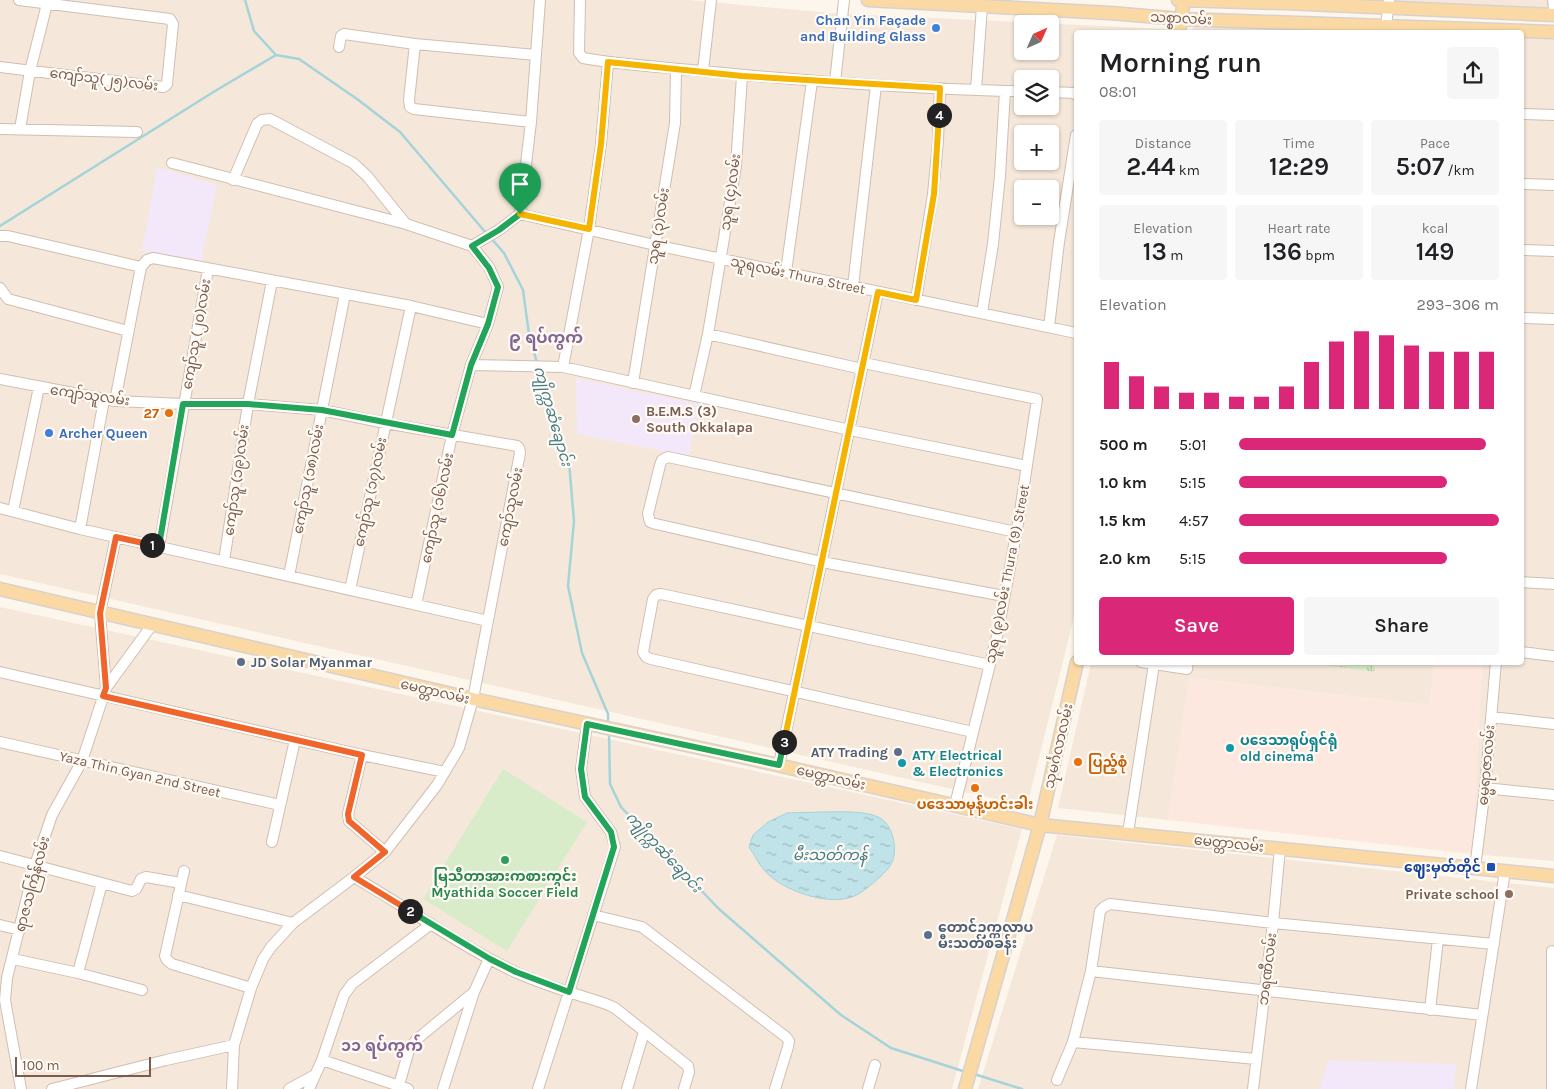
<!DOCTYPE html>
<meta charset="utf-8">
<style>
:root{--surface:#fff;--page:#f6f6f6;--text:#202124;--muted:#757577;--accent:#db2777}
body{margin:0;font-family:Karla,"Noto Sans Myanmar",sans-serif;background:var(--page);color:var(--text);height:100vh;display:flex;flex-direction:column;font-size:19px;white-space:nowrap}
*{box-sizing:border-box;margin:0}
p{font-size:16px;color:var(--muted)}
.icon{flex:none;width:28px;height:28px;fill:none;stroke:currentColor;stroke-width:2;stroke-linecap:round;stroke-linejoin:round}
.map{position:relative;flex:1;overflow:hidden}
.drawer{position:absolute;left:1074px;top:30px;width:450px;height:635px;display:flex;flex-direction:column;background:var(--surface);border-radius:5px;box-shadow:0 1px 4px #0004}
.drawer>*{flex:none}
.needle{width:32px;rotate:45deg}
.fabs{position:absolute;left:1014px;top:15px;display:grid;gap:10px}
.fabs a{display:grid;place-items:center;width:45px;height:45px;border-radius:5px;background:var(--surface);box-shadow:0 1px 4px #0004;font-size:25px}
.scale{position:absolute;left:15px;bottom:12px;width:136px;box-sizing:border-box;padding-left:5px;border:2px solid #7a5c4d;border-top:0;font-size:14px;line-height:18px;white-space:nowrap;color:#7a5c4d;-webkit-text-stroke:4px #fffaf3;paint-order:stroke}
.pin{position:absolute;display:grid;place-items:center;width:42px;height:42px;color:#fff;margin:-51px -21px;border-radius:50% 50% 50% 0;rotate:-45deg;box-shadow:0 0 5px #0007}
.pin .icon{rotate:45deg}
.km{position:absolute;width:25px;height:25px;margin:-12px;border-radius:50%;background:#222;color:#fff;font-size:14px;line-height:25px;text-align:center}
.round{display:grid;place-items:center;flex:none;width:52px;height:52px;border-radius:5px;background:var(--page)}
.summary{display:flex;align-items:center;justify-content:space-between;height:85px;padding:0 25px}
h1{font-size:28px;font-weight:600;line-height:38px}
.figures{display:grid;grid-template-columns:repeat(3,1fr);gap:8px;height:85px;padding:5px 25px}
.figures div{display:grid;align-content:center;border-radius:5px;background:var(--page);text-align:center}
.figures b{font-size:25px;font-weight:600}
.figures small{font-size:14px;font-weight:400}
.figures p{font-size:14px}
.chart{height:140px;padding:10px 25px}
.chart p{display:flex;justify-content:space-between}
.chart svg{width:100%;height:90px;margin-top:5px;stroke:var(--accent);stroke-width:6}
.primary-button{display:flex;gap:10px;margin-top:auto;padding:10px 25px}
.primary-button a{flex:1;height:58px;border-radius:5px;background:var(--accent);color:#fff;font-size:20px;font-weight:600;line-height:58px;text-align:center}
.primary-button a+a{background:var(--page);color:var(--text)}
ul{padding:0 25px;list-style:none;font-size:16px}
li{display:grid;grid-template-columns:80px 60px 1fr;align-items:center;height:38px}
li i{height:12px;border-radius:6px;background:var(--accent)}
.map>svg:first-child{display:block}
.residential{fill:#f5e8da;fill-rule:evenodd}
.commercial{fill:#fde8e0}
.education{fill:#f3e8fa}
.grass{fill:url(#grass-tufts)}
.pitch{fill:#d8ecc9}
.water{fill:url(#water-ripples);stroke:#a5d3da}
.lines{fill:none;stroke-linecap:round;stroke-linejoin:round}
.stream{stroke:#a5d3da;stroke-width:2.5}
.minor-casing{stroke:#d1beb0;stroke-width:12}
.major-casing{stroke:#dad1cd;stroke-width:15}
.minor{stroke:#fff;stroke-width:10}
.major{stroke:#fbd9a5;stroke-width:12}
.split-1-casing{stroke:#fff;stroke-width:10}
.split-2-casing{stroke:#fff;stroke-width:10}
.split-3-casing{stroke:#fff;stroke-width:10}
.split-4-casing{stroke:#fff;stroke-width:10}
.split-5-casing{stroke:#fff;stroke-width:10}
.split-1{stroke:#22a559;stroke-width:6}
.split-2{stroke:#f0652b;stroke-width:6}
.split-3{stroke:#22a559;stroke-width:6}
.split-4{stroke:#f5b400;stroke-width:6}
.split-5{stroke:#f5b400;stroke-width:6}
.shop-dot{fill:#3f7fe0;stroke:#fffaf3;stroke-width:2}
.food-dot{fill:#e8710a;stroke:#fffaf3;stroke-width:2}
.education-dot{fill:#8d6e63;stroke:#fffaf3;stroke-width:2}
.service-dot{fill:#5c6f8a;stroke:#fffaf3;stroke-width:2}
.culture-dot{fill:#0f9aa8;stroke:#fffaf3;stroke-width:2}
.leisure-dot{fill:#2e9e5b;stroke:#fffaf3;stroke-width:2}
.transit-dot{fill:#1a4fb4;stroke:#fffaf3;stroke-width:2}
.labels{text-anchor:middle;stroke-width:4.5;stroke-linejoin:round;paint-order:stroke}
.street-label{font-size:14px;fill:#7a5c4d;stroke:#fffaf3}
.shop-label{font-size:14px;font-weight:bold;fill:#366cbe;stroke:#fffaf3;text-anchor:end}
.education-label{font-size:14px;font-weight:bold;fill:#785e54;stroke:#fffaf3;text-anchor:start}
.food-label{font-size:14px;font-weight:bold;fill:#c56008;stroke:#fffaf3;text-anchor:end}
.service-label{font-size:14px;font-weight:bold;fill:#4e5e75;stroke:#fffaf3;text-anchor:start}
.culture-label{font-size:14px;font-weight:bold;fill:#0d838f;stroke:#fffaf3;text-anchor:start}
.transit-label{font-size:14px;font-weight:bold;fill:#164399;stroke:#fffaf3;text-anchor:end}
.leisure-label{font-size:14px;font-weight:bold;fill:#27864d;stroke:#fffaf3}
.water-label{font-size:15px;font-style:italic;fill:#437c86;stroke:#fffaf3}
.quarter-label{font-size:16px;font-weight:bold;fill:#846695;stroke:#fffaf3}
</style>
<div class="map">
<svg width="1554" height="1089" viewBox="0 0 1554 1089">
<defs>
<pattern id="grass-tufts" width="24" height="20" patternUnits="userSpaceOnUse" patternTransform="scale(1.25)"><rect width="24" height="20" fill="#d8ecc9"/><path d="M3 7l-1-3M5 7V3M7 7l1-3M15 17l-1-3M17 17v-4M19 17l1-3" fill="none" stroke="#b4c2a5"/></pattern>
<pattern id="water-ripples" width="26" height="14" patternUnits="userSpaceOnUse" patternTransform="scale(1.25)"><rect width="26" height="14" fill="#bfe3e8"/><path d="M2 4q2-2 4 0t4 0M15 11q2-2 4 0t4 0" fill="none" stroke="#a0bbbe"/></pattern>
</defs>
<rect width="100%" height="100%" fill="#fdf6ec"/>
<path class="residential" d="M0 0H687L830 13 1165 29V32H1076V609L1027 806 0 574ZM1022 24H1050V51H1022ZM1022 79H1050V106H1022ZM1022 134H1050V161H1022ZM1022 189H1050V216H1022Z
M1348 0H1554V8L1409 4Z
M1195 26 1402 32H1189Z
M1521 36 1554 38V861L1472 854 1482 663 1521 662Z
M0 607 1022 829 952 1089H0Z
M1091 663H1434L1430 705 1190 678 1168 820 1058 808Z
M1057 835 1554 888V1089H978Z"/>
<path class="commercial" d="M1434 663H1482L1472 854 1168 820 1189 678 1430 705Z"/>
<path class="education" d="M157 167 217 185 201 262 142 251Z
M576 378 698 404 689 456 577 434Z
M1329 1060 1456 1064 1454 1089H1319Z"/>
<path class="grass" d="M1311 663H1375L1374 672Z"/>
<path class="pitch" d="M503 769 587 822 507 951 423 899Z"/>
<path class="water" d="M820 812C835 812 868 810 880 818 894 826 899 853 890 866 884 875 862 894 852 897 826 906 781 890 764 870 758 863 754 854 749 847L753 835 768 822 787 813Z"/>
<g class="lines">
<path class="stream" d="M245 0 254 31 276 55 299 59 357 99 400 132 486 233
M0 226 215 91 276 55
M490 237 504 253 523 290 529 334 537 363
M539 368 569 462 574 521 568 586 582 653 608 714V724
M609 732 610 784 621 807 719 909 841 1015 891 1048 966 1072
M974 1074 1022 1089"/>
<defs>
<path id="minor" d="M580 0 579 53 583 58C622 65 663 67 703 71 803 81 904 88 1005 91L1000 176 993 244 982 313
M1553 0 1554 8
M1386 26 1389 0
M415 44 409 100 410 107 414 109 531 122
M339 47 341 36 344 34 415 44 536 55
M0 67 163 87 165 86 167 84 173 24 170 19 19 0
M703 71 711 0
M835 82 844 0
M976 90 982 6
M1005 91H1022
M1050 92 1075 93 1076 95
M1521 114 1554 115
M0 129 137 132
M20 129 30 71 47 4
M172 163 406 224 472 246 499 230 520 214 655 245 1076 333
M233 180 257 124 262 120 270 119 353 163 367 176 406 224
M1521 184 1554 185
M520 214 531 122 540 0
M0 236H8L141 267
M1521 250 1554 251
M786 272 812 81
M853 286 876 85
M0 288 8 299 128 331
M916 300 933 194 938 141 940 88
M1521 318 1554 319
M1049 327 1059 242 1076 135
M708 334 862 369
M864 363 1037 399 1019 518 998 632 955 805
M471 365 563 367 850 430 1027 466
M563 367 589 229 601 144 608 62
M0 379 115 401 183 404H248L322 410 385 423 517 446 519 448 520 453 473 699 459 748 437 785 385 852 354 877 293 923 271 947 263 959 251 988 234 1045 232 1089
M633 383 675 123 676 69
M694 396 708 334 736 166 742 76
M115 401 141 267 147 260 153 258 411 306 488 324
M0 508 80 529 488 621
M13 511 39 387
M80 529 104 400
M159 547 208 269
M224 561 248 404 272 281
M289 576 345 294
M1521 582 1554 584
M350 590 411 306
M1004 596 822 562 656 524 650 522 648 514 660 465 662 460 668 457 1016 532
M416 605 452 435 471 365 488 324 498 287 489 267 472 246
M1521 652 1554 656
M1141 662 1187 669 1188 662
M0 672 362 755 445 772
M106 688 100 613 116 537
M1491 717 1554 724
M973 732 651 659 646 657 643 652 653 599 656 595 661 594 990 665
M0 742 280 805
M362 755 348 814 349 821 385 852
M779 765 878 292
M1485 788 1554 795
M1128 833 1154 664
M272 842 295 740
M0 856 132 891 136 889 141 879 146 877 181 883
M1475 868 1485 788 1496 662
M184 871 165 956 167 960 172 964 251 988
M354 877C408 908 459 945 515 972 533 980 553 987 572 993 586 998 602 1001 615 1008L688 1066 689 1072 684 1089
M178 895 293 923
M593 915 642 927 786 1037 789 1041 788 1047 775 1089
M0 925 20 930
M13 959 78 973 142 990
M1091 971 1482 1015
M78 973 102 883
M1430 1010 1438 939
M1073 1042 1256 1059
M322 1060 408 1089
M1057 1080 1073 1042 1091 971 1100 911 1104 907 1110 904 1273 923 1494 944
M399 1085 409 1050 416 1040 474 992
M21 1089 5 1000 7 978 35 865 52 815 82 761 106 688 152 625
M52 1089 166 1060 234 1045
M289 1089 315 1075
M309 1089 322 1060 344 995 352 984 431 924
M443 1089 474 992 489 959
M538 1089 615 847 611 832 585 797 581 769 587 724
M627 1089 644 1032
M868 1089 875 1065
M1253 1089 1273 923 1280 848
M1471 1089 1505 871
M1552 1089V951L1554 952"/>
<path id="major" d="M868 0 1110 13 1181 19 1554 32
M1178 0 1285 3 1554 15
M1179 32 1184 0
M0 589 473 699 742 757 1040 825 1554 876
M965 1089 1040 825 1077 662"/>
</defs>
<use href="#minor" class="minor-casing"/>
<use href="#major" class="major-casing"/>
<use href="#minor" class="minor"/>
<use href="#major" class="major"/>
</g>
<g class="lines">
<defs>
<path id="split-1" d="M152 545 159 546 183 404H248L322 410 452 435 471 365 488 324 498 287 489 268 472 246 499 230 520 214"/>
<path id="split-2" d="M152 545 116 537 100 613 106 688 103 696 362 755 348 814 349 821 385 852 354 877 410 911"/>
<path id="split-3" d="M410 911 490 959 516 972 569 992 614 847 611 832 585 797 581 769 587 724 779 765 784 742"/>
<path id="split-4" d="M784 742 878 292 916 300 934 194 939 115"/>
<path id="split-5" d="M520 214 589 229 601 144 608 62 742 76 940 88 939 115"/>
</defs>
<use href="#split-1" class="split-1-casing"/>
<use href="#split-2" class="split-2-casing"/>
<use href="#split-3" class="split-3-casing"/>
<use href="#split-4" class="split-4-casing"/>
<use href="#split-5" class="split-5-casing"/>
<use href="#split-1" class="split-1"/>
<use href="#split-2" class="split-2"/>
<use href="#split-3" class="split-3"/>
<use href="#split-4" class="split-4"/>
<use href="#split-5" class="split-5"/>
</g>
<g class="shop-dot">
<circle cx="936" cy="28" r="5"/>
<circle cx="49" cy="433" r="5"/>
</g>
<g class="food-dot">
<circle cx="169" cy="413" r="5"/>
<circle cx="1078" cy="762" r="5"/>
<circle cx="975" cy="788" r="5"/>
</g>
<g class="education-dot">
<circle cx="636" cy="419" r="5"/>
<circle cx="1509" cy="894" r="5"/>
</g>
<g class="service-dot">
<circle cx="241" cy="662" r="5"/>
<circle cx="898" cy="752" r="5"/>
<circle cx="928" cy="935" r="5"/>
</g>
<g class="culture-dot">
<circle cx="1230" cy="748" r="5"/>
<circle cx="902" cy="763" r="5"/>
</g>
<circle class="leisure-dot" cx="505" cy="860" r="5"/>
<rect class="transit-dot" x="1486" y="862" width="10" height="10" rx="2.5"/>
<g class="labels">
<g class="street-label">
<text transform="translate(1181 18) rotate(3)" y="5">သစ္စာလမ်း</text>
<text transform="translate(104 79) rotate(7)" y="5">ကျော်သူ(၂၅)လမ်း</text>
<text transform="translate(730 192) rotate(-82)" y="5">သူရ (၄)လမ်း</text>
<text transform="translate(658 226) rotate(-81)" y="5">သူရ (၃)လမ်း</text>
<text transform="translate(798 275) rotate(12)" y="5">သူရလမ်း Thura Street</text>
<text transform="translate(196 334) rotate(-80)" y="5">ကျော်သူ (၂၀)လမ်း</text>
<text transform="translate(90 395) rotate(8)" y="5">ကျော်သူလမ်း</text>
<text transform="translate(308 479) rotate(-79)" y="5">ကျော်သူ (၁၈)လမ်း</text>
<text transform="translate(236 480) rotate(-82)" y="5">ကျော်သူ (၁၉)လမ်း</text>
<text transform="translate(370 492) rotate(-78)" y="5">ကျော်သူ (၁၇)လမ်း</text>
<text transform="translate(510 507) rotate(-79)" y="5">ကျော်သူလမ်း</text>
<text transform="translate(437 508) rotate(-78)" y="5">ကျော်သူ (၁၆)လမ်း</text>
<text transform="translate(1007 574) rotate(-79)" y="5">သူရ (၉)လမ်း Thura (9) Street</text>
<text transform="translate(435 691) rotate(13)" y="5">မေတ္တာလမ်း</text>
<text transform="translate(1058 746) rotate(-77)" y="5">သုမင်္ဂလာလမ်း</text>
<text transform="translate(1486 765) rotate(-85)" y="5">ဓမ္မရာဇာလမ်း</text>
<text transform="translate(140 774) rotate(13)" y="5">Yaza Thin Gyan 2nd Street</text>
<text transform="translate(831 777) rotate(13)" y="5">မေတ္တာလမ်း</text>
<text transform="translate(1229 843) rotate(6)" y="5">မေတ္တာလမ်း</text>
<text transform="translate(32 884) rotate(-75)" y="5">ရာဇသင်္ကြန်လမ်း</text>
<text transform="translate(1267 969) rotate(-83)" y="5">ဘရဏီလမ်း</text>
</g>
<g class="shop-label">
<text x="926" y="25">Chan Yin Façade<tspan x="926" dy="16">and Building Glass</tspan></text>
<text x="59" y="438" text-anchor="start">Archer Queen</text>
</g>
<g class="education-label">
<text x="646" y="416">B.E.M.S (3)<tspan x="646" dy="16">South Okkalapa</tspan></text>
<text x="1499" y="899" text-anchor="end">Private school</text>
</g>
<g class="food-label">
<text x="159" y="418">27</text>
<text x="1088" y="767" text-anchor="start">ပြည့်စုံ</text>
<text x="975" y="809" text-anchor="middle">ပဒေသာမုန့်ဟင်းခါး</text>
</g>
<g class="service-label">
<text x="251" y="667">JD Solar Myanmar</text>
<text x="888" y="757" text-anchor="end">ATY Trading</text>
<text x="938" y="932">တောင်ဥက္ကလာပ<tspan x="938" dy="16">မီးသတ်စခန်း</tspan></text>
</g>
<g class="culture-label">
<text x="1240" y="745">ပဒေသာရုပ်ရှင်ရုံ<tspan x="1240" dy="16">old cinema</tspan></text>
<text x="912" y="760">ATY Electrical<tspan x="912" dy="16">&amp; Electronics</tspan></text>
</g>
<g class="transit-label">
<text x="1481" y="872">ဈေးမှတ်တိုင်</text>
</g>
<g class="leisure-label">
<text x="505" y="881">မြသီတာအားကစားကွင်း<tspan x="505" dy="16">Myathida Soccer Field</tspan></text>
</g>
<g class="water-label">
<text transform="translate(553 416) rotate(74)" y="5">ကျိုက္ကဆံချောင်း</text>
<text transform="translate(664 852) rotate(47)" y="5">ကျိုက္ကဆံချောင်း</text>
<text x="830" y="860">မီးသတ်ကန်</text>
</g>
<g class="quarter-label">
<text x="546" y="343">၉ ရပ်ကွက်</text>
<text x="382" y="1051">၁၁ ရပ်ကွက်</text>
</g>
</g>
</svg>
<div class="fabs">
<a><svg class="needle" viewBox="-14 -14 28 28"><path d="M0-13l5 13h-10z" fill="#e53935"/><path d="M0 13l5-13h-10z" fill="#757577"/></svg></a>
<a><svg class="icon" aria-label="layers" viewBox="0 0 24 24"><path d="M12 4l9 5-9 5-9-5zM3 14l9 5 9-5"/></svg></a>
<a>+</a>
<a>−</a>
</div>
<div class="scale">100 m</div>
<div class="pin" style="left:520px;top:214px;background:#1e9e55"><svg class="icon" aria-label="arrive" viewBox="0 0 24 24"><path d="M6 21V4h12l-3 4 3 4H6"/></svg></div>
<b class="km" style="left:152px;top:545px">1</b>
<b class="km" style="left:410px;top:911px">2</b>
<b class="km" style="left:784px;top:742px">3</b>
<b class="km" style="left:939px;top:115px">4</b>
<section class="drawer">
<div class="summary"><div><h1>Morning run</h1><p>08:01</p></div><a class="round"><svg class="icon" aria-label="share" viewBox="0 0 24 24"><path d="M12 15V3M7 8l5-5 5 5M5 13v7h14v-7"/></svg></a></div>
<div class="figures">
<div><p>Distance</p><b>2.44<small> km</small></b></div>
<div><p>Time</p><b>12:29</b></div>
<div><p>Pace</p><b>5:07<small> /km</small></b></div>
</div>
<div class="figures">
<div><p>Elevation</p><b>13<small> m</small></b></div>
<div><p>Heart rate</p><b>136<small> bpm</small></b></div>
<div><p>kcal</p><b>149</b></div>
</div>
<div class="chart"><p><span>Elevation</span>293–306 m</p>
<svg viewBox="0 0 160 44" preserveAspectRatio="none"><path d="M5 44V21M15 44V28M25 44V33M35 44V36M45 44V36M55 44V38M65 44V38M75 44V33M85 44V21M95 44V11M105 44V6M115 44V8M125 44V13M135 44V16M145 44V16M155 44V16"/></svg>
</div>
<ul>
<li><b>500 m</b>5:01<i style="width:95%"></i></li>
<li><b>1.0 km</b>5:15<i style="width:80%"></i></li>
<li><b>1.5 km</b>4:57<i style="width:100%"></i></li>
<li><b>2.0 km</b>5:15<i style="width:80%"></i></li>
</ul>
<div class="primary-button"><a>Save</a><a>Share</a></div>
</section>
</div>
